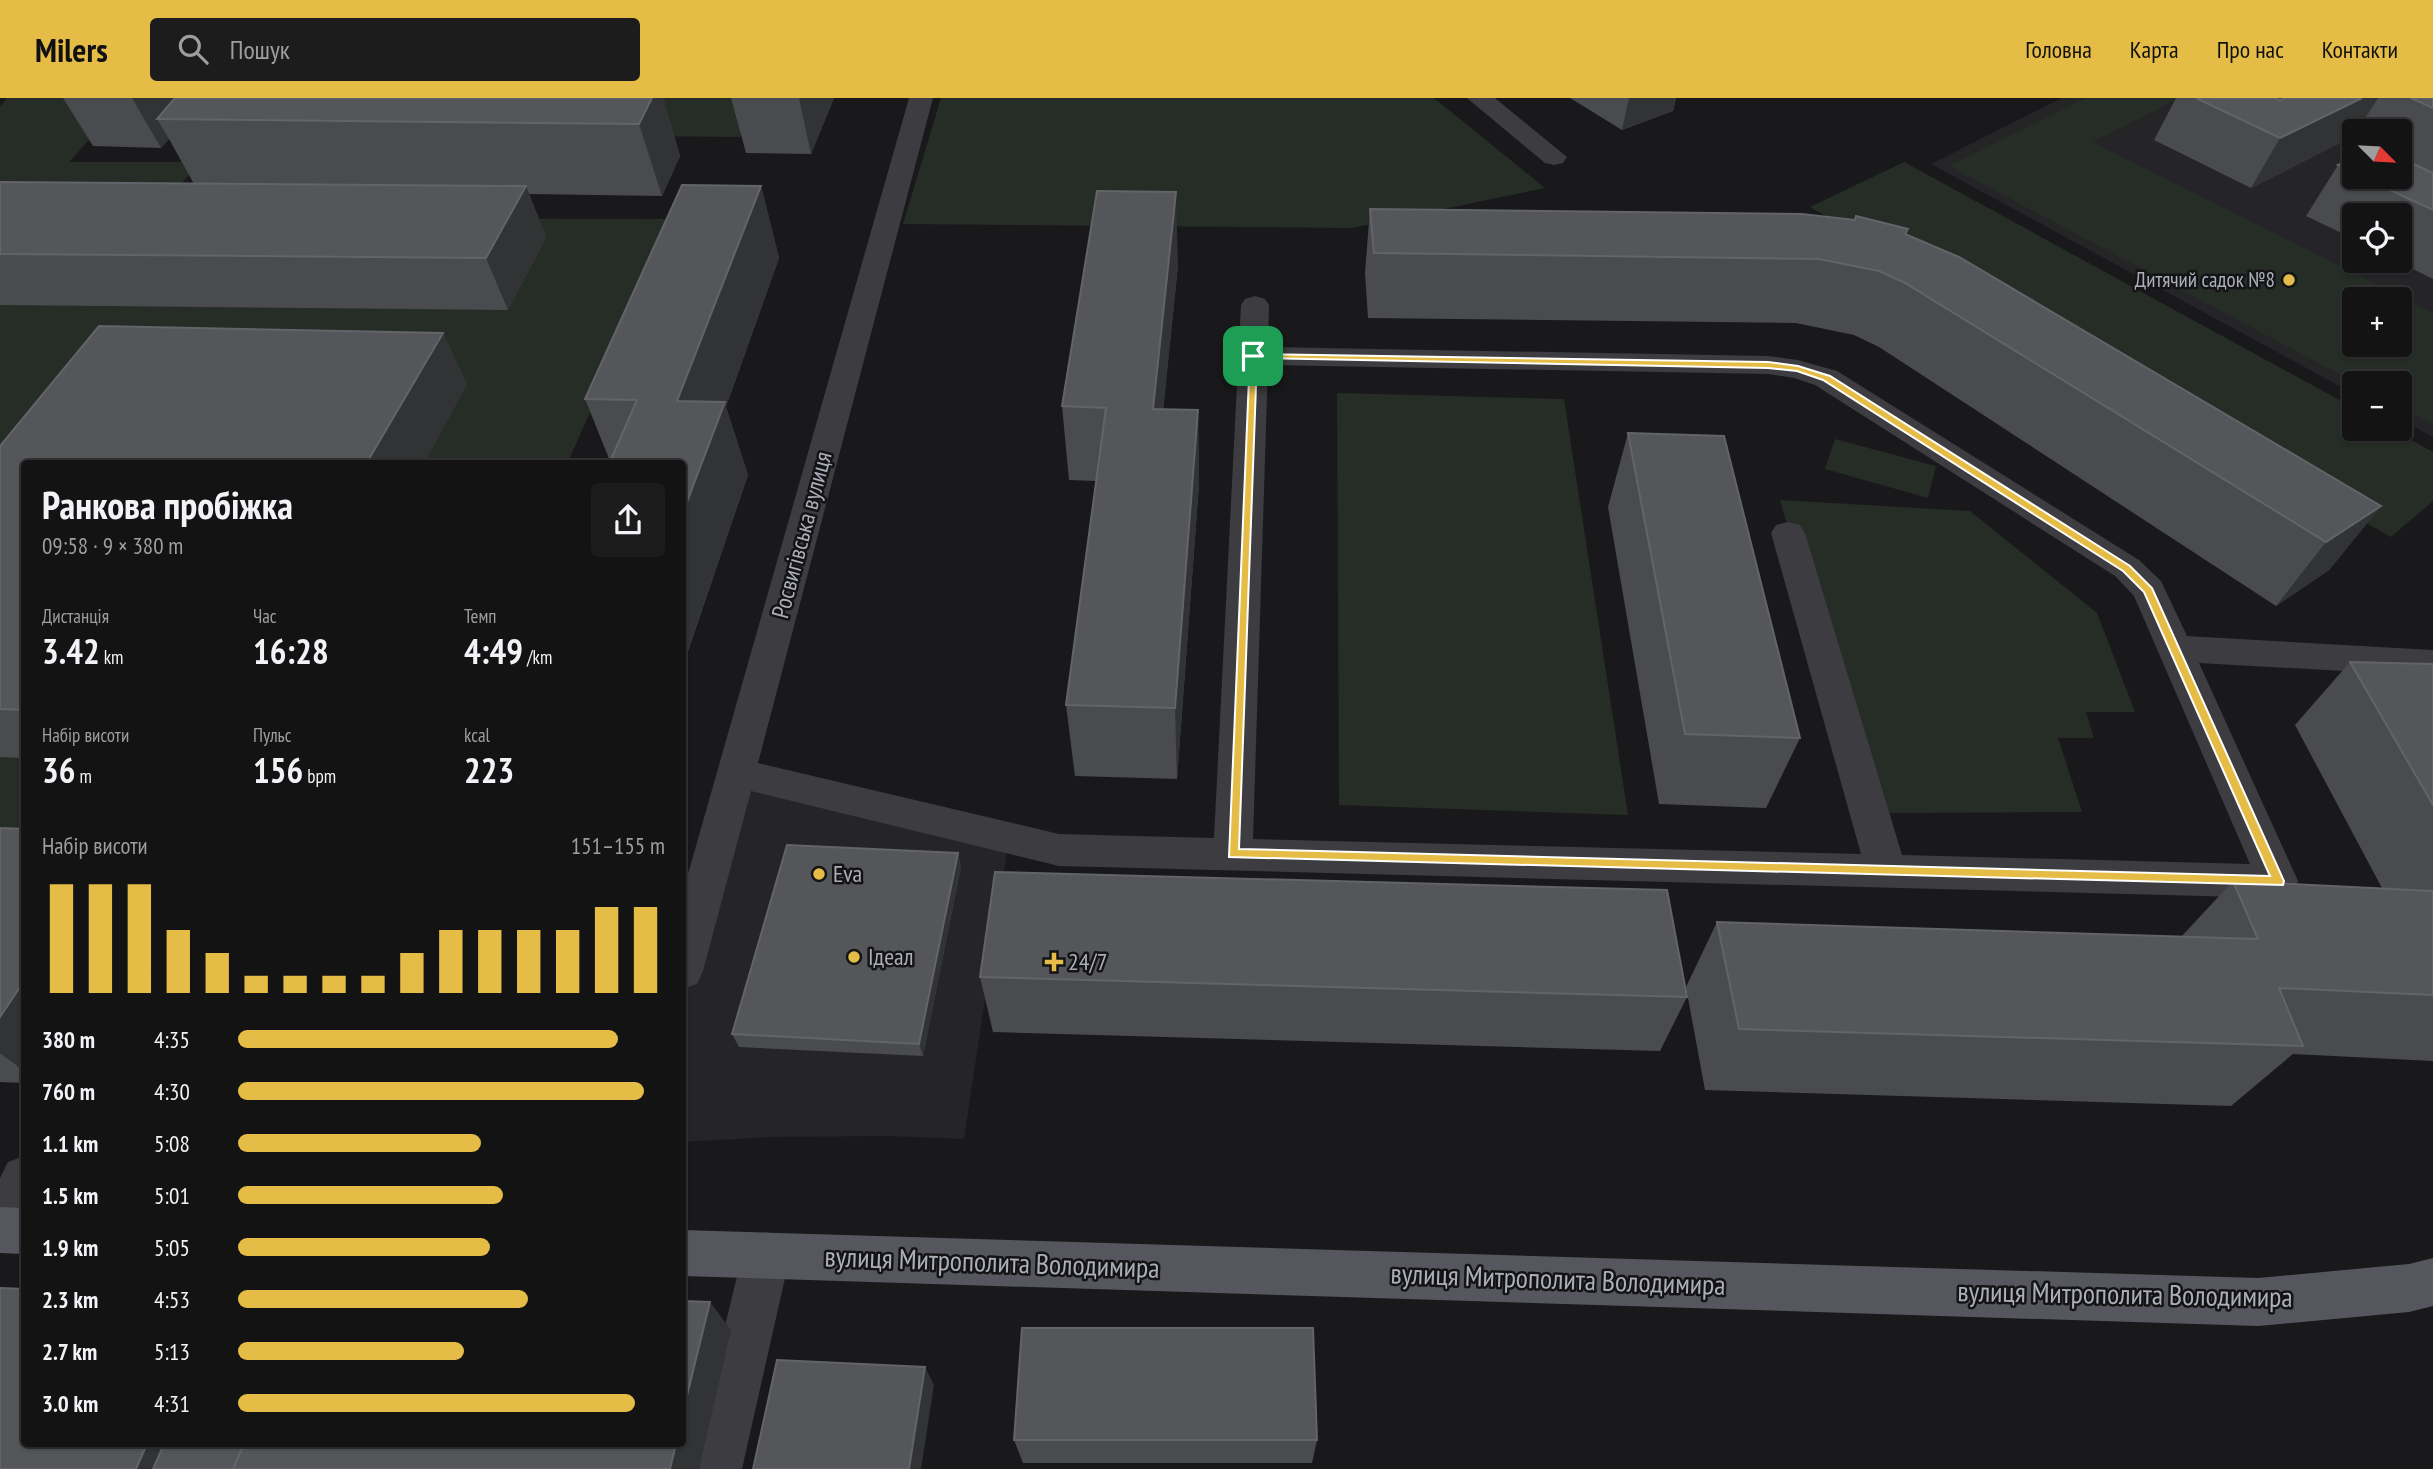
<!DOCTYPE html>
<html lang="uk">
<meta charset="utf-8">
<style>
:root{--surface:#131314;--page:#1c1c1d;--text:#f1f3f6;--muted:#9d9ea0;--line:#323234;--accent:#e5bd46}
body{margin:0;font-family:"PT Sans Narrow",sans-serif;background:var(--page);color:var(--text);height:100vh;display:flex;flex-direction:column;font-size:26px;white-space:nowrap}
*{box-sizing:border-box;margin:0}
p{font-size:23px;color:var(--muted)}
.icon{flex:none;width:38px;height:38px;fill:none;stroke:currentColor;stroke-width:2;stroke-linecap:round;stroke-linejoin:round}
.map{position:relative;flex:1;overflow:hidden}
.details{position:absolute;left:21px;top:362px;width:665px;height:987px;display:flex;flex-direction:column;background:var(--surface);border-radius:7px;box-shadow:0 2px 5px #0004,0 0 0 2px var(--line)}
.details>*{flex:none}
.needle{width:46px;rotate:114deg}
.tools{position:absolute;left:2342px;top:21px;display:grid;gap:14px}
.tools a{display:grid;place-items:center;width:70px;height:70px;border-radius:7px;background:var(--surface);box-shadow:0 2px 5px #0004,0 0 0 2px var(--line);font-size:35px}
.pin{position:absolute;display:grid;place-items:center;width:60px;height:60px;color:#fff;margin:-30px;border-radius:14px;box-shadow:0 4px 10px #0006}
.round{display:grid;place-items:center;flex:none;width:74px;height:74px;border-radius:7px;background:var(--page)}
.head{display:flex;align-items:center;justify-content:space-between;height:119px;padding:0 21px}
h1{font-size:38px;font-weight:600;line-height:52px}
.stats{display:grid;grid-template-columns:repeat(3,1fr);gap:10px;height:119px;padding:7px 21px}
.stats div{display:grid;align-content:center}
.stats b{font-size:35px;font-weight:600}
.stats small{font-size:19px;font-weight:400}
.stats p{font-size:19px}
.chart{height:196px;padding:14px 21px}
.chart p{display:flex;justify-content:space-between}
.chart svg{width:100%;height:126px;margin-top:7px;stroke:var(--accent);stroke-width:6}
ul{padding:0 21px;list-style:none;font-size:23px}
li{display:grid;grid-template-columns:112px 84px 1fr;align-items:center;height:52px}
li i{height:18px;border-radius:9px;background:var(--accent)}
header{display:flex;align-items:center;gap:42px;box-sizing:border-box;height:98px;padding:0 35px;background:var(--accent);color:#111}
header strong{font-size:33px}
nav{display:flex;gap:38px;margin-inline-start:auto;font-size:24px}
.search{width:490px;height:63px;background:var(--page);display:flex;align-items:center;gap:18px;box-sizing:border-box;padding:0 24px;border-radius:7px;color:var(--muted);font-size:26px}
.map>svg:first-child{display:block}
.built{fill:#252528;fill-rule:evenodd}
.green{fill:#252d26;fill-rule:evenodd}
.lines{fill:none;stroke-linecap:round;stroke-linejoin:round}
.minor{fill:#3c3c41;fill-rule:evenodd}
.major{fill:#56575e;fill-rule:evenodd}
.wall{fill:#4a4b4f}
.shaded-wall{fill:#323335}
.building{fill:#55565a;stroke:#626469;stroke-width:2}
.route{fill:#e5bd46;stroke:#fff;stroke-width:2;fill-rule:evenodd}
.poi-dot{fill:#e5bd46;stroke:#141416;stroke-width:2.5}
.labels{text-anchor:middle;stroke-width:5;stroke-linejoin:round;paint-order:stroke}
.far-poi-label{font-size:21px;fill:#acafb9;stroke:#141416;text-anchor:end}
.street-label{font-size:24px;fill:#acafb9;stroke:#141416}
.poi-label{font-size:24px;fill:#acafb9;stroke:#141416;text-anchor:start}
.near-street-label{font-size:28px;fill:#acafb9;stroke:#141416}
</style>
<header>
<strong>Milers</strong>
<div class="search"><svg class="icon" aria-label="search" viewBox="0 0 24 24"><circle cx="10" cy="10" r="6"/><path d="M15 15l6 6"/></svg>Пошук</div>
<nav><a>Головна</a><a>Карта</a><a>Про нас</a><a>Контакти</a></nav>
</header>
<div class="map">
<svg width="2433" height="1371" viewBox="0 0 2433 1371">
<rect width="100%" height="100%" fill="#19191b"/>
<path class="built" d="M2062 0H2433V339L2399 321V285H2354V296L1931 66ZM2354 33H2399V79H2354ZM2354 117H2399V163H2354ZM2354 201H2399V247H2354Z
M737 675 1009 740 964 1041 887 1038 771 1039 683 1044V872Z"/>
<path class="green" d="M7 0H127L69 64H200L152 120 677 121 567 366H24V744H0V9Z
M531 0H757L740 39 629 38Z
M941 0H1434L1545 90 1352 130 903 126Z
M2086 0H2179L2093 44 2433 215V326L2399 308V285H2356L1949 68ZM2354 201H2399V247H2354Z
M1904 64 2354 310V331H2391L2433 354V403L2391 439 1810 109Z
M1337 295 1564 301 1628 717 1339 707Z
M1835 341 1936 368 1928 400 1825 371Z
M1780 402 1970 413 2097 515 2135 614H2086L2094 640H2058L2082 714 1870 715Z"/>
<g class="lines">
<path class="minor" d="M909 0H933L758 665 1059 736 1214 740 1241 207 1245 201 1255 198 1265 201 1269 207 1268 249 1768 258 1798 262 1837 273 2139 462 2161 483 2187 538 2433 552V578L2199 565 2298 783 2292 795 2278 800 1059 768 751 693 703 873 697 886 682 891V797ZM1268 267 1768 276 1794 280 1815 287 2115 478 2134 498 2250 766 1902 757 1805 435 1800 427 1788 424 1776 427 1771 435 1861 756 1253 741Z
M1467 0H1495L1567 59 1563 65 1554 67 1545 65Z
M24 1058V1129L17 1145 0 1152V1080L8 1064Z
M766 1134 783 1141 790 1158 742 1371H690L742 1158 749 1141Z"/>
<path class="major" d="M0 1109 24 1110V1156L0 1155Z
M682 1132 2258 1180 2409 1166 2433 1160V1208L2409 1214 2258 1228 682 1178Z"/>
</g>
<path class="wall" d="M63 0H663L680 58 662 98 529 96 546 139 508 212 0 207V84L194 86 169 41 161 50 93 48Z
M731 0H834L811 56 746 55Z
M1570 0H1676L1673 13 1622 32Z
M2176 0H2433V181L2397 163H2399V117H2354V141L2306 118 2338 67 2354 59V79H2399V33H2354V38L2251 90 2154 42Z
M761 88 779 160 726 309 748 377 682 571V366L610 363 585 301Z
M1370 111 1905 137 2381 408 2329 472 2276 508 1879 249 1854 237 1796 225 1368 220 1365 175Z
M1178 167 1163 311 1198 312 1199 386 1177 681 1075 678 1066 607 1096 383 1069 382 1062 308Z
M443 235 467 287 24 366V660L0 659V348Z
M1628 335 1800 640 1766 710 1659 706 1608 409Z
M2350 564 2433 566V963L2293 956 2231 1008 1705 992 1686 889 1717 824 2181 839 2233 783 2382 790 2295 627Z
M0 730 24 731V985L0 984Z
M958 755 961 769 923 958 739 949 732 936Z
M980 879 1687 899 1660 953 993 934Z
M1014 1342H1317L1312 1365H1023Z"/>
<path class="shaded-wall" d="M132 0H205L157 21 169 41 161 50Z
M652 0H663L680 58 662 98 639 26Z
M799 0H834L811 56Z
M1629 0H1676L1673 13 1622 32Z
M2362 0H2378L2357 33H2354V38L2251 90 2280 40Z
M526 88 546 139 508 212 486 160Z
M761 88 779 160 726 309 748 377 699 520 682 477V417L677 303Z
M1176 94 1178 167 1156 384 1153 311Z
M443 235 467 287 424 366H366Z
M1198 312 1199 386 1177 681 1175 610Z
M2381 408 2329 472 2276 508 2326 444Z
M682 477 699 520 682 571Z
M958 755 961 769 923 958 919 946Z
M24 883V973L0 955V919Z
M710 1204 731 1232 699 1371H670L676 1346H682V1318Z
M925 1269 934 1287 921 1371H909Z
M147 1346H204L193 1371H136Z"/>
<path class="building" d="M175 0H652L639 26 157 21Z
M2196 0H2274L2280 3 2286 0H2362L2280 40Z
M2411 0H2433V10Z
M2354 59V75L2338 67Z
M2399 59 2433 75V112L2362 79H2399Z
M0 84 526 88 486 160 0 156Z
M682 87 761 88 677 303 725 304 682 417V366H609L637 302 585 301Z
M1097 93 1176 94 1153 311 1198 312 1175 610 1066 607 1106 310 1062 308Z
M1370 111 1802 116 1855 122 1856 118 1908 131 1905 136 1959 159 2381 408 2326 444 1905 185 1879 173 1819 161 1374 155Z
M99 228 443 235 366 366H24V612L0 611V348Z
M1628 335 1724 338 1800 640 1685 636Z
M2350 564 2433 566V707Z
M0 730 24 731V883L0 919Z
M787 747 958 755 919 946 732 936Z
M995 774 1667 792 1687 899 980 879Z
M2233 783 2433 793V897L2279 890 2303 948 1739 931 1717 824 2258 841Z
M0 1190 24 1191V1346H147L136 1371H0Z
M682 1203 710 1204 682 1318Z
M1022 1230H1313L1317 1342H1014Z
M777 1262 925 1269 909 1371H753Z
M164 1346H244L233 1371H153Z
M244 1346H676L670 1371H233Z"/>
<path class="route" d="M1250 256 1768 264 1798 268 1830 278 2130 468 2152 490 2284 783 2283 787 1229 759ZM1257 260 1768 270 1797 273 1823 282 2123 473 2144 494 2270 778 1239 751Z"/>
<g class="poi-dot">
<circle cx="2289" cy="182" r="7"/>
<circle cx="819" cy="776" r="7"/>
<circle cx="854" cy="859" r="7"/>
<path d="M1050.5 853.5h7v7h7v7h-7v7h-7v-7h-7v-7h7z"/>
</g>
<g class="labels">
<g class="far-poi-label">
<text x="2275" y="189">Дитячий садок №8</text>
</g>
<g class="street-label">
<text transform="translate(802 437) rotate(-75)" y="8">Росвигівська вулиця</text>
</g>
<g class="poi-label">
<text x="833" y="784">Eva</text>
<text x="868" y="867">Ідеал</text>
<text x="1068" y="872">24/7</text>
</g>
<g class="near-street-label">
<text transform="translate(992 1164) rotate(2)" y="10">вулиця Митрополита Володимира</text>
<text transform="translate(1558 1181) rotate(2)" y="10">вулиця Митрополита Володимира</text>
<text transform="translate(2125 1196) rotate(1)" y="10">вулиця Митрополита Володимира</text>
</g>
</g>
</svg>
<div class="tools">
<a><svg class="needle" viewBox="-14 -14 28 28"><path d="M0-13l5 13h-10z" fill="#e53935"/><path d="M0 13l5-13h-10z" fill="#9d9ea0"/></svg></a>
<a><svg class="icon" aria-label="locate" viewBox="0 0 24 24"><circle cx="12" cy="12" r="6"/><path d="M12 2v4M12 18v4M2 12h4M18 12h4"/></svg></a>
<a>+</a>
<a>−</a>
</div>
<div class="pin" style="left:1253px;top:258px;background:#1e9e55"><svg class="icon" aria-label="arrive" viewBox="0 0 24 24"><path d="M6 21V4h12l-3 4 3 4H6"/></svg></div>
<section class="details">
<div class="head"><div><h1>Ранкова пробіжка</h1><p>09:58 · 9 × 380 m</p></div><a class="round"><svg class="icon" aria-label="share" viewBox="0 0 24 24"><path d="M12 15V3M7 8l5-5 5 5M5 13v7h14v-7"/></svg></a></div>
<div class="stats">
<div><p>Дистанція</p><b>3.42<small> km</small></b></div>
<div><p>Час</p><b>16:28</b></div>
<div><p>Темп</p><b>4:49<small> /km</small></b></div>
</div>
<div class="stats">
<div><p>Набір висоти</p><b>36<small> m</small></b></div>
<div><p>Пульс</p><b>156<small> bpm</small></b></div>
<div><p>kcal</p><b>223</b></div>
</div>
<div class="chart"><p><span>Набір висоти</span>151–155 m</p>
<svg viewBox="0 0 160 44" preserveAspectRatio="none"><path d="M5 44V6M15 44V6M25 44V6M35 44V22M45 44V30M55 44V38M65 44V38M75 44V38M85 44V38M95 44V30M105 44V22M115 44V22M125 44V22M135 44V22M145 44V14M155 44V14"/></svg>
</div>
<ul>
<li><b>380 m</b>4:35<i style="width:89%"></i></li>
<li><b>760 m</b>4:30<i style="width:95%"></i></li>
<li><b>1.1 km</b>5:08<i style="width:57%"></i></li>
<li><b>1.5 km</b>5:01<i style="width:62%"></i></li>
<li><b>1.9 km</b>5:05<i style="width:59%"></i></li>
<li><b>2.3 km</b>4:53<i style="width:68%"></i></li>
<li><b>2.7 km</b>5:13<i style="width:53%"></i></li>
<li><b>3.0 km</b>4:31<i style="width:93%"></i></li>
</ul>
</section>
</div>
